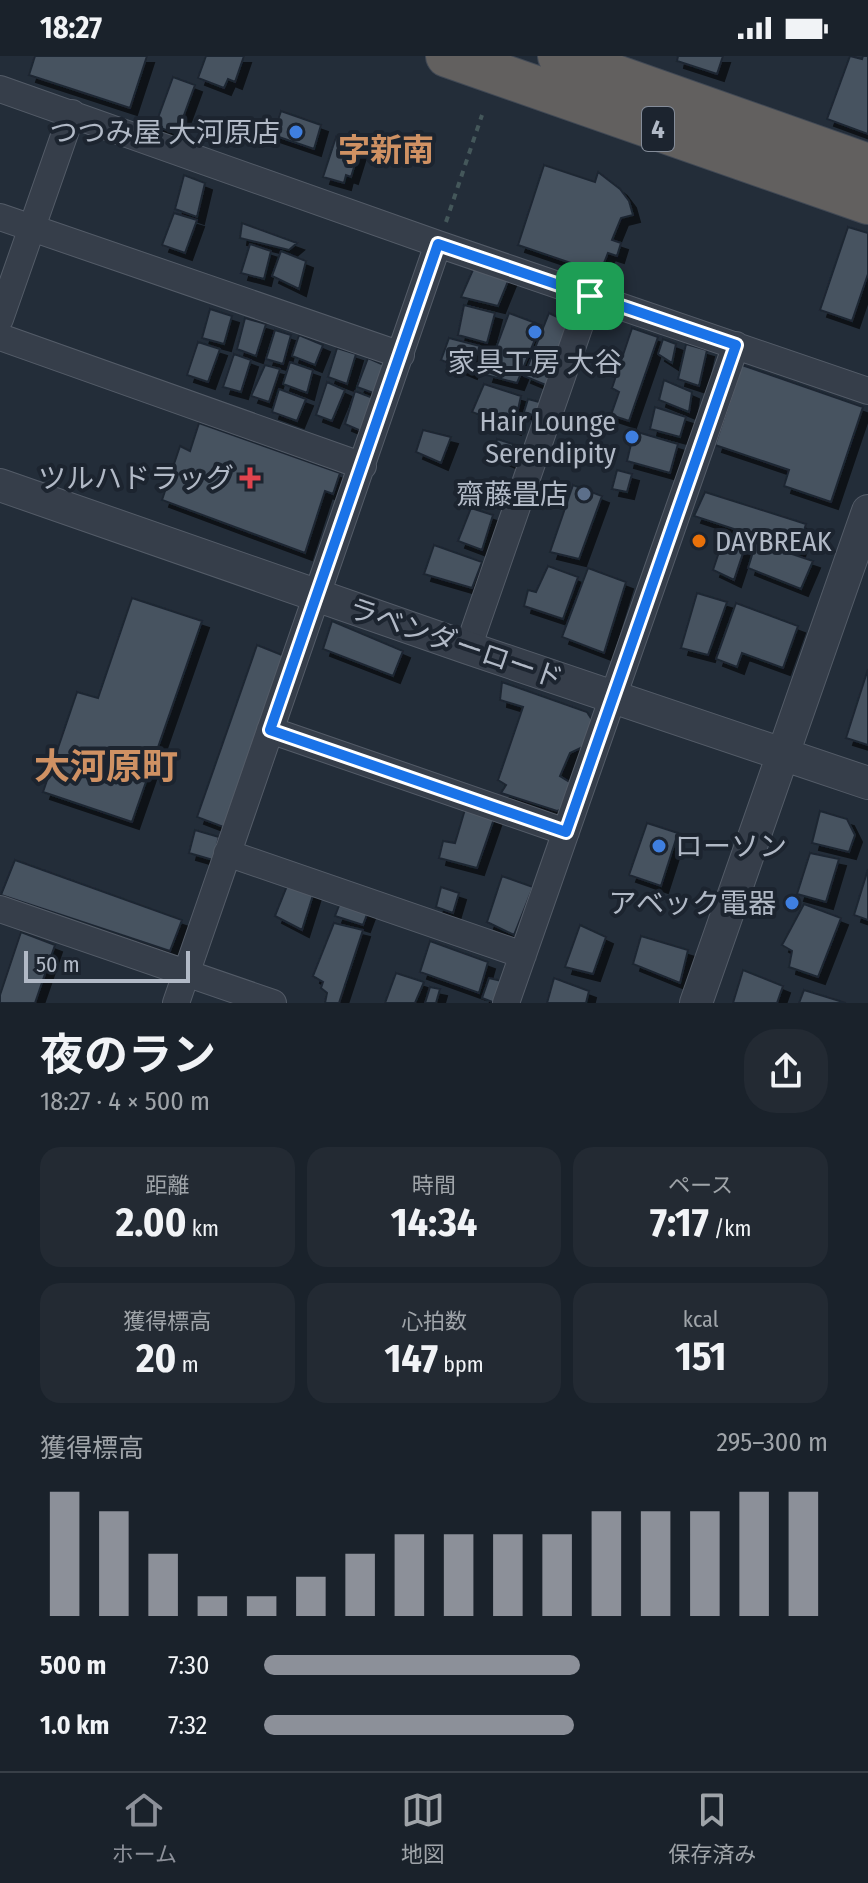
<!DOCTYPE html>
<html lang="ja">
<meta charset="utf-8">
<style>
:root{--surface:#1a222b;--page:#232a33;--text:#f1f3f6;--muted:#9fa4a9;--line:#383f47;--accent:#8c9099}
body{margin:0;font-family:"Fira Sans Condensed","Noto Sans JP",sans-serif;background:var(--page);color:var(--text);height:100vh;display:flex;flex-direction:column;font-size:30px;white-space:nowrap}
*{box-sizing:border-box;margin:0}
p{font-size:26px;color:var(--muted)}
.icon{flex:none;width:44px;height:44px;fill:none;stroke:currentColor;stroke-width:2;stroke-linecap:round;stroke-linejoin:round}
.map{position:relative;height:947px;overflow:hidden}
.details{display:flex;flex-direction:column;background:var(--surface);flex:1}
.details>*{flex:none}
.scale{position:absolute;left:24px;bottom:20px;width:166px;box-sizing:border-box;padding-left:8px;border:4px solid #b1b9c6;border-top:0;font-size:22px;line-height:28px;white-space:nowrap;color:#b1b9c6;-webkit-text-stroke:6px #1c242f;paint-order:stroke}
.pin{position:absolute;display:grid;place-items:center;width:68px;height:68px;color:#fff;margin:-34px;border-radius:16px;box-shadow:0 4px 12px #0006}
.round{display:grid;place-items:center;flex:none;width:84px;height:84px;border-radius:32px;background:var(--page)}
.headline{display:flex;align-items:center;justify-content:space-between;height:136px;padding:0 40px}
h1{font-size:44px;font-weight:700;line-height:60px}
.metrics{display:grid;grid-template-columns:repeat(3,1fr);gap:12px;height:136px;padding:8px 40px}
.metrics div{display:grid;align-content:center;border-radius:20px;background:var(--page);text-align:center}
.metrics b{font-size:40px;font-weight:700}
.metrics small{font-size:22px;font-weight:400}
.metrics p{font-size:22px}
.chart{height:224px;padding:16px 40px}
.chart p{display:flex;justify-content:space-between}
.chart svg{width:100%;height:144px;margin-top:8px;stroke:var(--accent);stroke-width:6}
ul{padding:0 40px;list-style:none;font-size:26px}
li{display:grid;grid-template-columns:128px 96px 1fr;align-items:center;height:60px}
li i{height:20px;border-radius:10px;background:var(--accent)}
.status{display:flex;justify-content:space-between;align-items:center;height:56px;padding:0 40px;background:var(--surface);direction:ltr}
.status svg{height:22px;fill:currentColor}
.menu{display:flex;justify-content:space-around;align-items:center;height:112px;border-top:2px solid var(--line);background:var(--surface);font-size:22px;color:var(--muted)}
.menu a{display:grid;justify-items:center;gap:4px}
.menu .on{color:var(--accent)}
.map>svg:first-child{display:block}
.building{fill:#465261;stroke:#1e2631;stroke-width:2;filter:url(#shadow)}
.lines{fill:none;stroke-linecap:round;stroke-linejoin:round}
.minor-casing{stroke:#545c68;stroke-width:28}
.tertiary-casing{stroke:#545c68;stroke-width:34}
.trunk-casing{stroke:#414955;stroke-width:44}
.path{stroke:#44575a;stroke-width:4;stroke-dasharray:6 6;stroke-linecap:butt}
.minor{stroke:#363e4a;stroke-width:26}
.tertiary{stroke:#363e4a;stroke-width:32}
.trunk{stroke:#62605f;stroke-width:42}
.route-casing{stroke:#fff;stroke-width:16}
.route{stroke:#1a73e8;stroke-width:10}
.shop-dot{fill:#3f7fe0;stroke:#1c242f;stroke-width:3}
.health-dot{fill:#e0444e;stroke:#1c242f;stroke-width:3}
.service-dot{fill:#5c6f8a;stroke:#1c242f;stroke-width:3}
.food-dot{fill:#e8710a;stroke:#1c242f;stroke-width:3}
.labels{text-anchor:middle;stroke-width:8;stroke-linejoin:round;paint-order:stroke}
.shield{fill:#1c242f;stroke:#848c99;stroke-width:2}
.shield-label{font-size:26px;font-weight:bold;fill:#b1b9c6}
.poi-label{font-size:28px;fill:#b1b9c6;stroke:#1c242f;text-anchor:end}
.street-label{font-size:28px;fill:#b1b9c6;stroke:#1c242f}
.quarter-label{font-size:32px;font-weight:bold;fill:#cf9163;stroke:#1c242f}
.district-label{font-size:36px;font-weight:bold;fill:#cf9163;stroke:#1c242f}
</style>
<div class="status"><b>18:27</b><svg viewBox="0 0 49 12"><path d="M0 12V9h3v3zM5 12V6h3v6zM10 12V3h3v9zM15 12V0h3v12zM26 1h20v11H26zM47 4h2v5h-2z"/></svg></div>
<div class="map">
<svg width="868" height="947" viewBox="0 0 868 947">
<defs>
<filter id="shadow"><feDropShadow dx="7" dy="7" stdDeviation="0" flood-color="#0009"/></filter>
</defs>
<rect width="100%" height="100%" fill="#232d39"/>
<path class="building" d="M35 0H147L130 52 29 19Z
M206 0H244L235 26 228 23 224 32 198 22Z
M678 0H723L717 18 677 5Z
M850 0 862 3 863 0H868V78L827 63Z
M173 21 195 29 177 78 155 70Z
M281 55 321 69 314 93 273 79Z
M336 81 361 89 351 121 346 119 344 127 323 121Z
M544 109 595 126 598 116 620 133 629 145 633 159 621 162 612 184 621 187 617 200 608 197 600 217 518 189Z
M184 119 205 127 197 161 175 153Z
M174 157 197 164 185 197 162 189Z
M242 167 297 187 289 194 240 182Z
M848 171 868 177V218L852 265 820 254Z
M250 188 271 195 264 223 241 217Z
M281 195 306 205 299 233 272 220Z
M475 209 509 223 498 250 461 241Z
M464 249 495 257 487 287 458 279Z
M210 253 232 260 224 288 202 282Z
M509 257 541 269 517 327 486 319Z
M549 257 570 267 548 330 524 320Z
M245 262 266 268 256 300 237 293Z
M632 272 658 281 629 365 611 359 619 336 612 332Z
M275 274 291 279 283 308 266 303Z
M299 279 323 289 315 309 292 300Z
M449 282 480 290 470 316 441 304Z
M663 283 676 288 672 307 658 298Z
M198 286 220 293 208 326 187 319Z
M686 288 707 294 699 330 678 323Z
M337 292 356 298 347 328 328 321Z
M234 298 251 304 241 336 223 331Z
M368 302 384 309 376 338 357 331Z
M290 306 313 314 307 337 283 328Z
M265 309 280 313 269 346 251 340Z
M742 309 863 351 831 446 784 430 789 414 715 389Z
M664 324 692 336 689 356 659 344Z
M327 326 345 334 332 365 316 359Z
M484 328 521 340 514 372 472 356Z
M279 333 306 343 297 365 272 356Z
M355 335 373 342 361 375 345 368Z
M528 343 543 347 538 361 524 356Z
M655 351 686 361 680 381 650 373Z
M199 367 340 417 333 438 325 435 305 497 162 444 180 390 190 395Z
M423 374 451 381 441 407 416 396Z
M634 375 678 388 670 417 627 405Z
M497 383 522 391 518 409 492 398Z
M617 414 632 418 627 436 612 433Z
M573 429 602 440 579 503 550 496Z
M705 436 806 468 798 494 694 460Z
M471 452 493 459 482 494 458 485Z
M725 478 747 485 734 524 713 514Z
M756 486 813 505 801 533 748 512Z
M434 489 482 506 472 532 424 518Z
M548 510 578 521 563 563 524 550 528 534 536 536Z
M588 512 626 526 604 597 562 581Z
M697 537 727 546 708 599 681 592Z
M132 542 202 565 132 766 43 736 77 636 98 642Z
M736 547 798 570 783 612 742 597 737 611 716 603Z
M332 565 403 595 393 620 323 593Z
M257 589 287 601 226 772 197 761Z
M868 613V689L846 682Z
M502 626 587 656 594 667 587 689 570 697 560 720 571 727 563 753 557 755 501 737 506 729 498 724 523 651 500 644Z
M466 750 495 760 477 812 439 802 443 785 455 787Z
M820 755 847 763 855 779 849 796 812 787Z
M647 767 678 777 661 830 629 819Z
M195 774 219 781 213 804 189 797Z
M810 797 839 803 826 846 797 838Z
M15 804 182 864 170 895 1 839Z
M868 813V864L854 859Z
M502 820 533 831 514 879 487 866Z
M289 825 314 836 302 874 275 860Z
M441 831 459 837 453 857 436 851Z
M342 842 369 853 363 869 335 860Z
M804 848 841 862 818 921 789 911 792 895 782 889Z
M334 867 363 874 339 947H325L327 937 321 932 323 926 313 920Z
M580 869 606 881 593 918 565 911Z
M21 876 55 889 35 947H0V939Z
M641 880 688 894 680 927 633 908Z
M430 885 488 906 479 937 420 916Z
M743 914 783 930 777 947H733Z
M396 917 424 926 415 947H385Z
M489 922 506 926 495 947 482 942Z
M554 922 589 935 586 947H547Z
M430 931 440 933 436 947H425Z
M804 934 846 947H799Z"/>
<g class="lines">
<defs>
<path id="minor" d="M0 33 438 188 868 335
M0 161 401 299
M0 263 72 57
M0 281 363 410
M468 592 590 240
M270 674 566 776
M227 797 523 899
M0 853 273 947
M176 947 438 188
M506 947 736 289"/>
<path id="tertiary" d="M0 429 468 592 868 727
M696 947 868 455"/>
<path id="trunk" d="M447 0 868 147
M559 0 868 109"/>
</defs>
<use href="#minor" class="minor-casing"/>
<use href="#tertiary" class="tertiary-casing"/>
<use href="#trunk" class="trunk-casing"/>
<path class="path" d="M446 166 482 59"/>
<use href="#minor" class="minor"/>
<use href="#tertiary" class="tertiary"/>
<use href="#trunk" class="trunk"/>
</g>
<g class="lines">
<defs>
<path id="route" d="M438 188 736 289 566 776 270 674Z"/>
</defs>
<use href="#route" class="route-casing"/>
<use href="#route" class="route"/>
</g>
<g class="shop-dot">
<circle cx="296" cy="76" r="8"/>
<circle cx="535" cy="276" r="8"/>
<circle cx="632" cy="381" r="8"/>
<circle cx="659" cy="790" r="8"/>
<circle cx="792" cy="847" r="8"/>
</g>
<path class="health-dot" d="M246 410h8v8h8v8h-8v8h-8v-8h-8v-8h8z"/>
<circle class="service-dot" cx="584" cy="438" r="8"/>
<circle class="food-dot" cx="699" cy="485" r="8"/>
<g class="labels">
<rect class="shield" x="642" y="51" width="32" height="44" rx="6"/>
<g class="shield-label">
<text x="658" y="82">4</text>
</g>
<g class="poi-label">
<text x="280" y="86">つつみ屋 大河原店</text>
<text x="535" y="316" text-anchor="middle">家具工房 大谷</text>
<text x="616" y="375">Hair Lounge<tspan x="616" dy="32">Serendipity</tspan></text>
<text x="234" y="432">ツルハドラッグ</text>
<text x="568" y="448">齋藤畳店</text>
<text x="715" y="495" text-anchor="start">DAYBREAK</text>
<text x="675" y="800" text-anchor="start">ローソン</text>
<text x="776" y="857">アベック電器</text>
</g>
<g class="street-label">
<text transform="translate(456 587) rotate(19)" y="10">ラベンダーロード</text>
</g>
<g class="quarter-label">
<text x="386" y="105">字新南</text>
</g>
<g class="district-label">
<text x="106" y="723">大河原町</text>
</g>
</g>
</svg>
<div class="scale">50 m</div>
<div class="pin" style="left:590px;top:240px;background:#1e9e55"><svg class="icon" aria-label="arrive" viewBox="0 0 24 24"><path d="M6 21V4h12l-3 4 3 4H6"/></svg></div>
</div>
<section class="details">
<div class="headline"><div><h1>夜のラン</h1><p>18:27 · 4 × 500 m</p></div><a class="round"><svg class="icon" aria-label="share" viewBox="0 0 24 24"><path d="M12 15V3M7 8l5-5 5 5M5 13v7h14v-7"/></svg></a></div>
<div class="metrics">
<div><p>距離</p><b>2.00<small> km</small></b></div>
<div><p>時間</p><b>14:34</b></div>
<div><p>ペース</p><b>7:17<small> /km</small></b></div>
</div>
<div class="metrics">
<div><p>獲得標高</p><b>20<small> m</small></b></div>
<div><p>心拍数</p><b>147<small> bpm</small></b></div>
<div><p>kcal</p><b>151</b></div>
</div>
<div class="chart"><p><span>獲得標高</span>295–300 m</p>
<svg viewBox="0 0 160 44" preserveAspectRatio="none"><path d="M5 44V6M15 44V12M25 44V25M35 44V38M45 44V38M55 44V32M65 44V25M75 44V19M85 44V19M95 44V19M105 44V19M115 44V12M125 44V12M135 44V12M145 44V6M155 44V6"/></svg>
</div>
<ul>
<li><b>500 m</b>7:30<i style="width:56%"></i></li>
<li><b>1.0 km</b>7:32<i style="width:55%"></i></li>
</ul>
</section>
<nav class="menu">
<a class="on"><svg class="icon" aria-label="home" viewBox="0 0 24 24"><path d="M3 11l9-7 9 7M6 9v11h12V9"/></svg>ホーム</a>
<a><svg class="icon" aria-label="map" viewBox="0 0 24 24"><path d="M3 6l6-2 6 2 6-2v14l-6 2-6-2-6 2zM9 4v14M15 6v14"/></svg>地図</a>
<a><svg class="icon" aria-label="saved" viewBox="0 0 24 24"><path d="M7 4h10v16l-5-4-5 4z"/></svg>保存済み</a>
</nav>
